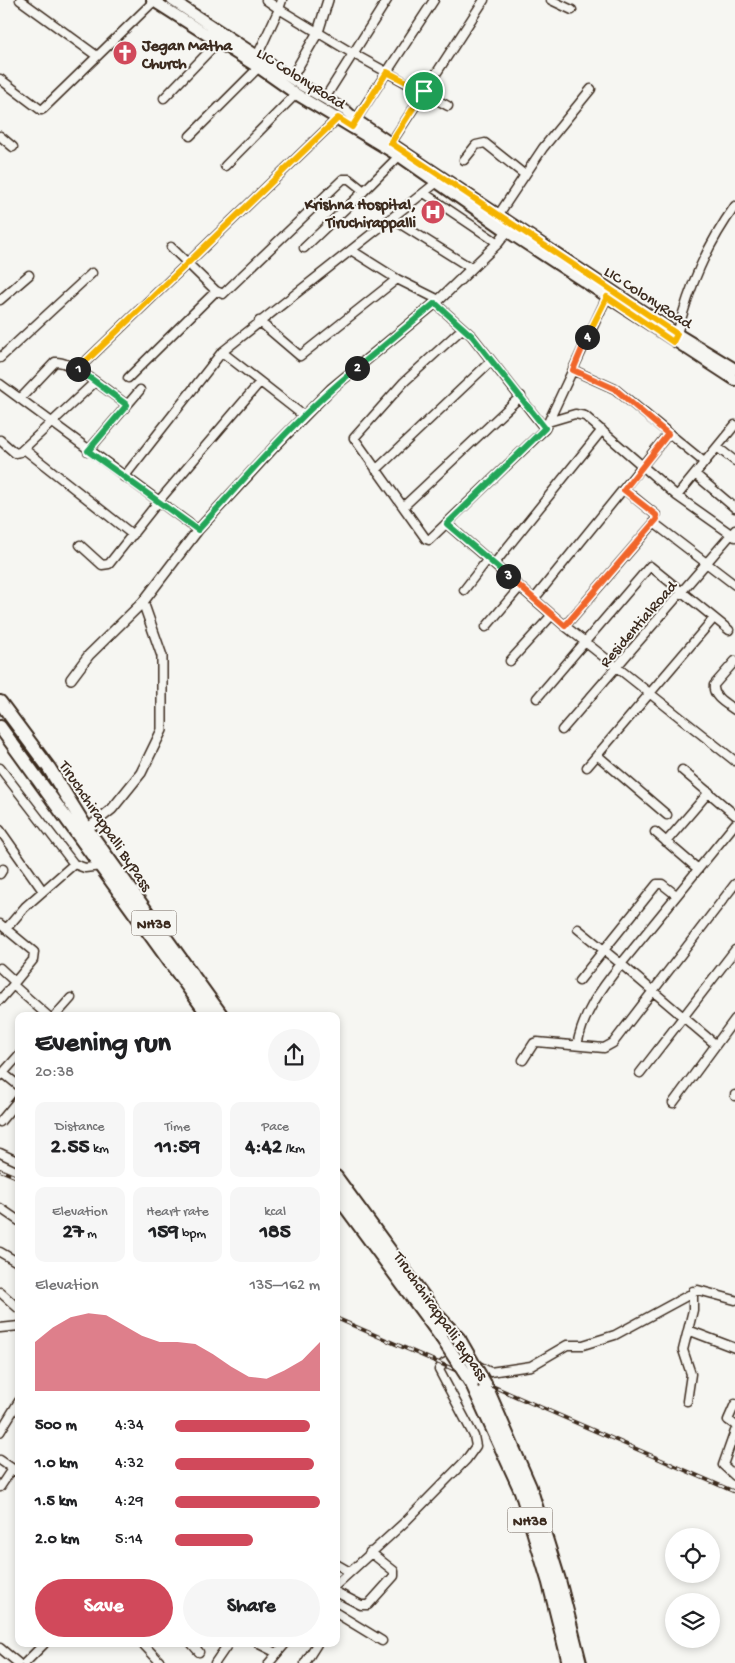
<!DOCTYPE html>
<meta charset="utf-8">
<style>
:root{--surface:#fff;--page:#f6f6f6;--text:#202124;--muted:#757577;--accent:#d1495b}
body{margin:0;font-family:"Gochi Hand",sans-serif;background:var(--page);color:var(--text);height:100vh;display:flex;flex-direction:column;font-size:19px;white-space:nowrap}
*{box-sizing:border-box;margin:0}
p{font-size:16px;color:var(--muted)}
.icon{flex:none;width:28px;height:28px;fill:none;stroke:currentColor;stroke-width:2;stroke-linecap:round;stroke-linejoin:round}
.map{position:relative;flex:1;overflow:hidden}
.details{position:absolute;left:15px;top:1012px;width:325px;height:635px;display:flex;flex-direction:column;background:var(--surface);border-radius:10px;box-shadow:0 2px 8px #0003}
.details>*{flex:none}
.buttons{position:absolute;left:665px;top:1528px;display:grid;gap:10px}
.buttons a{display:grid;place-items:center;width:55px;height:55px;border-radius:50%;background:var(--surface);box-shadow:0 2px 8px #0003;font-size:25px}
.pin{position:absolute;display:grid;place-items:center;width:42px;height:42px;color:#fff;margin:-21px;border:2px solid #fff;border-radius:50%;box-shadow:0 1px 5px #0007}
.km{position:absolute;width:25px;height:25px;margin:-12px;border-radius:50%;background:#222;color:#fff;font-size:14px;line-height:25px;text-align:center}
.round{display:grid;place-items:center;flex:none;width:52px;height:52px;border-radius:26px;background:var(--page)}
.summary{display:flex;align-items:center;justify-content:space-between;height:85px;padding:0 20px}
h1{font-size:28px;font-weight:700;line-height:38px}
.stats{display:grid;grid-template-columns:repeat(3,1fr);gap:8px;height:85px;padding:5px 20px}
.stats div{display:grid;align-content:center;border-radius:10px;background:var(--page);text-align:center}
.stats b{font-size:21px;font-weight:700}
.stats small{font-size:14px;font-weight:400}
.stats p{font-size:14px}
.chart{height:140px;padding:10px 20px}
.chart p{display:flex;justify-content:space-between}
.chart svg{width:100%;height:90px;margin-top:5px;fill:var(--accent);opacity:.7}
.primary-button{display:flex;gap:10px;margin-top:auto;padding:10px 20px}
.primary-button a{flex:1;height:58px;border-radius:30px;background:var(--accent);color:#fff;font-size:20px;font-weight:700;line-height:58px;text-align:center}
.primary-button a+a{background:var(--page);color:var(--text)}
ul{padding:0 20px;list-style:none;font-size:16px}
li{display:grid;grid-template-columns:80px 60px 1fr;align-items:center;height:38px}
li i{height:12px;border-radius:6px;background:var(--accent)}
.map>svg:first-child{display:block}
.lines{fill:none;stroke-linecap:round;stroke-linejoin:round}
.minor-casing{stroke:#3b2a1e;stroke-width:11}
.tertiary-casing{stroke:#3b2a1e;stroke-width:12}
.secondary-casing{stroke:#3b2a1e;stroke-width:14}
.trunk-casing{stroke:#3b2a1e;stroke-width:16}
.minor{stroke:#f6f6f2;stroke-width:8}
.tertiary{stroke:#f6f6f2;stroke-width:9}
.secondary{stroke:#f6f6f2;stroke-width:10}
.trunk{stroke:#f6f6f2;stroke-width:12}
.rail-casing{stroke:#3b2a1e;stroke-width:4}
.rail{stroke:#f6f6f2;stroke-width:2;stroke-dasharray:5.5;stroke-linecap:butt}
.trunk-bridge-casing{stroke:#3b2a1e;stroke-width:16;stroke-linecap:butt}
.trunk-bridge{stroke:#f6f6f2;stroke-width:12}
.split-1-casing{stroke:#fff;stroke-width:10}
.split-2-casing{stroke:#fff;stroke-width:10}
.split-3-casing{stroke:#fff;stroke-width:10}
.split-4-casing{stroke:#fff;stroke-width:10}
.split-5-casing{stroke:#fff;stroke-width:10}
.split-1{stroke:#f5b400;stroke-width:6}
.split-2{stroke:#22a559;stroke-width:6}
.split-3{stroke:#22a559;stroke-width:6}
.split-4{stroke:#f0652b;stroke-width:6}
.split-5{stroke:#f5b400;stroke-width:6}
.labels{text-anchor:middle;stroke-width:4;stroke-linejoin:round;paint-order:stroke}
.shield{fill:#f6f6f2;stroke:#73675e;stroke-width:1}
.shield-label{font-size:15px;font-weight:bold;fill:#3b2a1e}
.poi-label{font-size:16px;font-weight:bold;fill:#3b2a1e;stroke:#f6f6f2;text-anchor:start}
.street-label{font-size:16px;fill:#3b2a1e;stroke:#f6f6f2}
</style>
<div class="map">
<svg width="735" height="1663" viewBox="0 0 735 1663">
<rect width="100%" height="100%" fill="#f6f6f2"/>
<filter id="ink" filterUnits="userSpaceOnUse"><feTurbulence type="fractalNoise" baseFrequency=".02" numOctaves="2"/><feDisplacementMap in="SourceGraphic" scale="10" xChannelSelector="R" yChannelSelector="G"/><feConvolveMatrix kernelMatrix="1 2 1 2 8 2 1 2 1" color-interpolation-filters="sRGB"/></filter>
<g filter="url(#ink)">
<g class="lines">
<defs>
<path id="minor" d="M20 0 97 56
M266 0 279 9 282 0
M551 0 572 10
M258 54 279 9 352 53 448 106
M0 79 41 110 43 109 154 1
M164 98 218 42
M325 98 387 0
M353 124 434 0
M0 136 13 147
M190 136 261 65
M391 143 484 0
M464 160 476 145 485 143 525 175
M225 166 296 94
M424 193 498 243
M499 214 543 148 591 89
M391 218 471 268
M171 247 216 291 223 294 343 179H349L364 191 399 156
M304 248 364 191
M351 250 397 279 439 300
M0 300 29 275
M435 303 472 336 545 429 607 297
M259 321 300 356 397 279
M463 328 404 382 354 438 426 539 429 540 545 429
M677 334C690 285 706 247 735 206
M222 352 304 416
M0 358 92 273
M77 370 338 118
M573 370 615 389 704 462
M128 378 216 291
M0 384 198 530
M20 399 55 362C72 360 113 395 127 405
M548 422 575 414 585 416 677 496 735 537
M0 440 15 453 20 452 95 382
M717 447 735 461
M24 449 133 535
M88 451 140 390
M376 470 491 361
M695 474 735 508
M124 477 222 352 441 179
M624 489 656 515 654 523
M677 496 735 425
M404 506 521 396
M447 524 565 626 735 761
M80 545 102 565 109 564 158 502 260 382
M494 564 602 430
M464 590 488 559
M535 598 668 434
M565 626 654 523 735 585
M486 627 520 587
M510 661 552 615
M735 661 714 685C712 697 727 704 735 710
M537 698 650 566 729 630
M562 730 735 530
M597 755 667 815
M587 767 714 618
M0 768 74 864 85 868 101 866
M682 770 735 815
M0 830 43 891
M655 832 698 869
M666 842 709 792
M0 874 3 869
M0 924 34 952 33 960 15 982
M6 929 25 907 74 864
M0 968 15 982 13 985 48 1016
M579 981 657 884H662L676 895
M0 1000 13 985
M55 1016 71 998
M715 1044 621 964 735 824
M577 1045C584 1012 600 990 621 964L578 929
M523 1060 534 1043 537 1042 604 1048 613 1043 735 884
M3 1073 19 1055
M640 1073 735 950
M0 1076 3 1073 19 1086
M735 1095V1096
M673 1103 735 1019
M0 1122 19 1099
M0 1153 19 1162
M0 1208 19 1221
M0 1252 19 1263
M0 1292 19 1309
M0 1328 19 1326
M688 1330 735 1348
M473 1363 490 1372 531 1366 567 1345H583L615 1335 698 1290 735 1300
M687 1401 691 1374 683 1350 693 1310V1291
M735 1404 728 1420 735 1425
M735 1431 723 1465 735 1476
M0 1432 19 1401
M0 1460 19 1473
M0 1487 12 1469
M336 1564 350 1572
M336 1585 406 1521 466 1460 476 1446 474 1436 439 1370C444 1360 449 1361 459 1362
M336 1592 361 1605H368L394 1576V1571L370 1552
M336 1613 382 1641
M143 1644 161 1663
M192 1644 199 1652
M259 1644 277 1653
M0 1648 18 1663
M25 1663 44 1644
M215 1663 228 1644
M269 1663 285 1644
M305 1663 317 1644"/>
<path id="tertiary" d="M292 77 318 32 328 0
M71 679 89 655 143 602 198 530 276 445 331 389 439 300 498 243 511 226
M86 835 87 829 112 809 141 773 162 730V656L143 602"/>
<path id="secondary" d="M152 0 259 68 296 94 399 156 508 232 735 380
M172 0 303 86 346 111 356 120 674 332 735 369"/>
<path id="trunk" d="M0 702 49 768 87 829 222 1016
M0 727 209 1016
M336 1177 437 1315 459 1339
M336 1194 442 1338
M472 1384 521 1491 549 1583 569 1663
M485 1384 530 1487 559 1580 580 1663"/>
</defs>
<use href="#minor" class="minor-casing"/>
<use href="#tertiary" class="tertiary-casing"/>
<use href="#secondary" class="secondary-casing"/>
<use href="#trunk" class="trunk-casing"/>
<use href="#minor" class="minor"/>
<use href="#tertiary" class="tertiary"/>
<use href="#secondary" class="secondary"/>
<use href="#trunk" class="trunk"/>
<defs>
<path id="rail" d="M0 1170 19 1178
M336 1318 735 1492"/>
</defs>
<use href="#rail" class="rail-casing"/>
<use href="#rail" class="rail"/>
<defs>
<path id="trunk-bridge" d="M442 1338 472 1384
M459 1339 485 1384"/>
</defs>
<use href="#trunk-bridge" class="trunk-bridge-casing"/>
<use href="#trunk-bridge" class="trunk-bridge"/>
</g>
</g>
<g class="lines" filter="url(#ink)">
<defs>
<path id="split-1" d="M78 369 338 118 352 127 387 72 424 91"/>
<path id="split-2" d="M78 369 127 405 88 451 198 530C249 474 298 415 357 368"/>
<path id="split-3" d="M357 368 435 303 472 336 545 428 447 524 508 576"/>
<path id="split-4" d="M508 576 565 626 657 519 656 515 624 490 668 434 615 389 573 370 587 337"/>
<path id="split-5" d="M424 91 391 143 677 334 673 342 607 297 587 337"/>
</defs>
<use href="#split-1" class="split-1-casing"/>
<use href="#split-2" class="split-2-casing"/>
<use href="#split-3" class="split-3-casing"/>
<use href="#split-4" class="split-4-casing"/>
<use href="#split-5" class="split-5-casing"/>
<use href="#split-1" class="split-1"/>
<use href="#split-2" class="split-2"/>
<use href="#split-3" class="split-3"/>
<use href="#split-4" class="split-4"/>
<use href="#split-5" class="split-5"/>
</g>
<defs>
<symbol id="church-disc" viewBox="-11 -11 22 22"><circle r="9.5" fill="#d1495b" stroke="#f6f6f2"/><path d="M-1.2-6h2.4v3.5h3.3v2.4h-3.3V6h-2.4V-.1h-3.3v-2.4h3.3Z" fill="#fff"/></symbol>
<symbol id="hospital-disc" viewBox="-11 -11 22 22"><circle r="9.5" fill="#d1495b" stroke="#f6f6f2"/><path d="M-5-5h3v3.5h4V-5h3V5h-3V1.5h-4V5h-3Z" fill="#fff"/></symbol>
</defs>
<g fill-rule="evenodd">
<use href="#church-disc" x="111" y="39" width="28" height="28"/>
<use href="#hospital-disc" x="419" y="198" width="28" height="28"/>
</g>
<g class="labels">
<g class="shield">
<rect x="131.5" y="910.5" width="45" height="25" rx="4"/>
<rect x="507.5" y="1507.5" width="45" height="25" rx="4"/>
</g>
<g class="shield-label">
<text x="154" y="928">NH38</text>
<text x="530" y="1525">NH38</text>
</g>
<g class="poi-label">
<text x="142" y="50">Jegan Matha<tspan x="142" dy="18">Church</tspan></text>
<text x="416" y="209" text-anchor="end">Krishna Hospital,<tspan x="416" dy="18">Tiruchirappalli</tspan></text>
</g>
<g class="street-label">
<text transform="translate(302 77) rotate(32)" y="6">LIC ColonyRoad</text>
<text transform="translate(649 296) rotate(33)" y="6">LIC ColonyRoad</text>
<text transform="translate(637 623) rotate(-49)" y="6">ResidentialRoad</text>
<text transform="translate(107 825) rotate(56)" y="6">Tiruchchirappalli ByPass</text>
<text transform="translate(442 1315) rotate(55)" y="6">Tiruchchirappalli Bypass</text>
</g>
</g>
</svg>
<div class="buttons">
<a><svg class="icon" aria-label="locate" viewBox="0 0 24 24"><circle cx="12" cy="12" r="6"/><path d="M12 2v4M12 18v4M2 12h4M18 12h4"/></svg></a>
<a><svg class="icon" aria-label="layers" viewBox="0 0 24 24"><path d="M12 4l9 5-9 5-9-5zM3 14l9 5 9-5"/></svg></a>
</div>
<div class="pin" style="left:424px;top:91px;background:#1e9e55"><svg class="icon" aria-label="arrive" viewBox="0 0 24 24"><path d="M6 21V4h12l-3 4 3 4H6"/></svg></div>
<b class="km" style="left:78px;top:369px">1</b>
<b class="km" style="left:357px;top:368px">2</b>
<b class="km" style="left:508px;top:576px">3</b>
<b class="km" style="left:587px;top:337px">4</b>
<section class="details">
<div class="summary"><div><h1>Evening run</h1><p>20:38</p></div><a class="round"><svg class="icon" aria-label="share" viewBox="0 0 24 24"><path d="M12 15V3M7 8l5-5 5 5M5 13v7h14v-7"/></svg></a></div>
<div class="stats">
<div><p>Distance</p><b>2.55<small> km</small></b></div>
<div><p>Time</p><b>11:59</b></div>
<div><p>Pace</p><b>4:42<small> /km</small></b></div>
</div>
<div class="stats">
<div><p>Elevation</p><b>27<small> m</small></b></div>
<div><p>Heart rate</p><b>159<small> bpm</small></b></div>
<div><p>kcal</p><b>185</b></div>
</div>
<div class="chart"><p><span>Elevation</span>135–162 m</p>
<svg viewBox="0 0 160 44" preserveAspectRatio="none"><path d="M0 44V20L10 13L20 8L30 6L40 7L50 12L60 17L70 20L80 20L90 21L100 26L110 32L120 37L130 38L140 34L150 29L160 20V44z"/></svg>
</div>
<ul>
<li><b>500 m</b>4:34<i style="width:93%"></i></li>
<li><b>1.0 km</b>4:32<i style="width:96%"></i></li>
<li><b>1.5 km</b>4:29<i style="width:100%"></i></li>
<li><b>2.0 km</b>5:14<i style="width:54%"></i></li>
</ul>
<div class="primary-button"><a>Save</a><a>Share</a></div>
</section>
</div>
